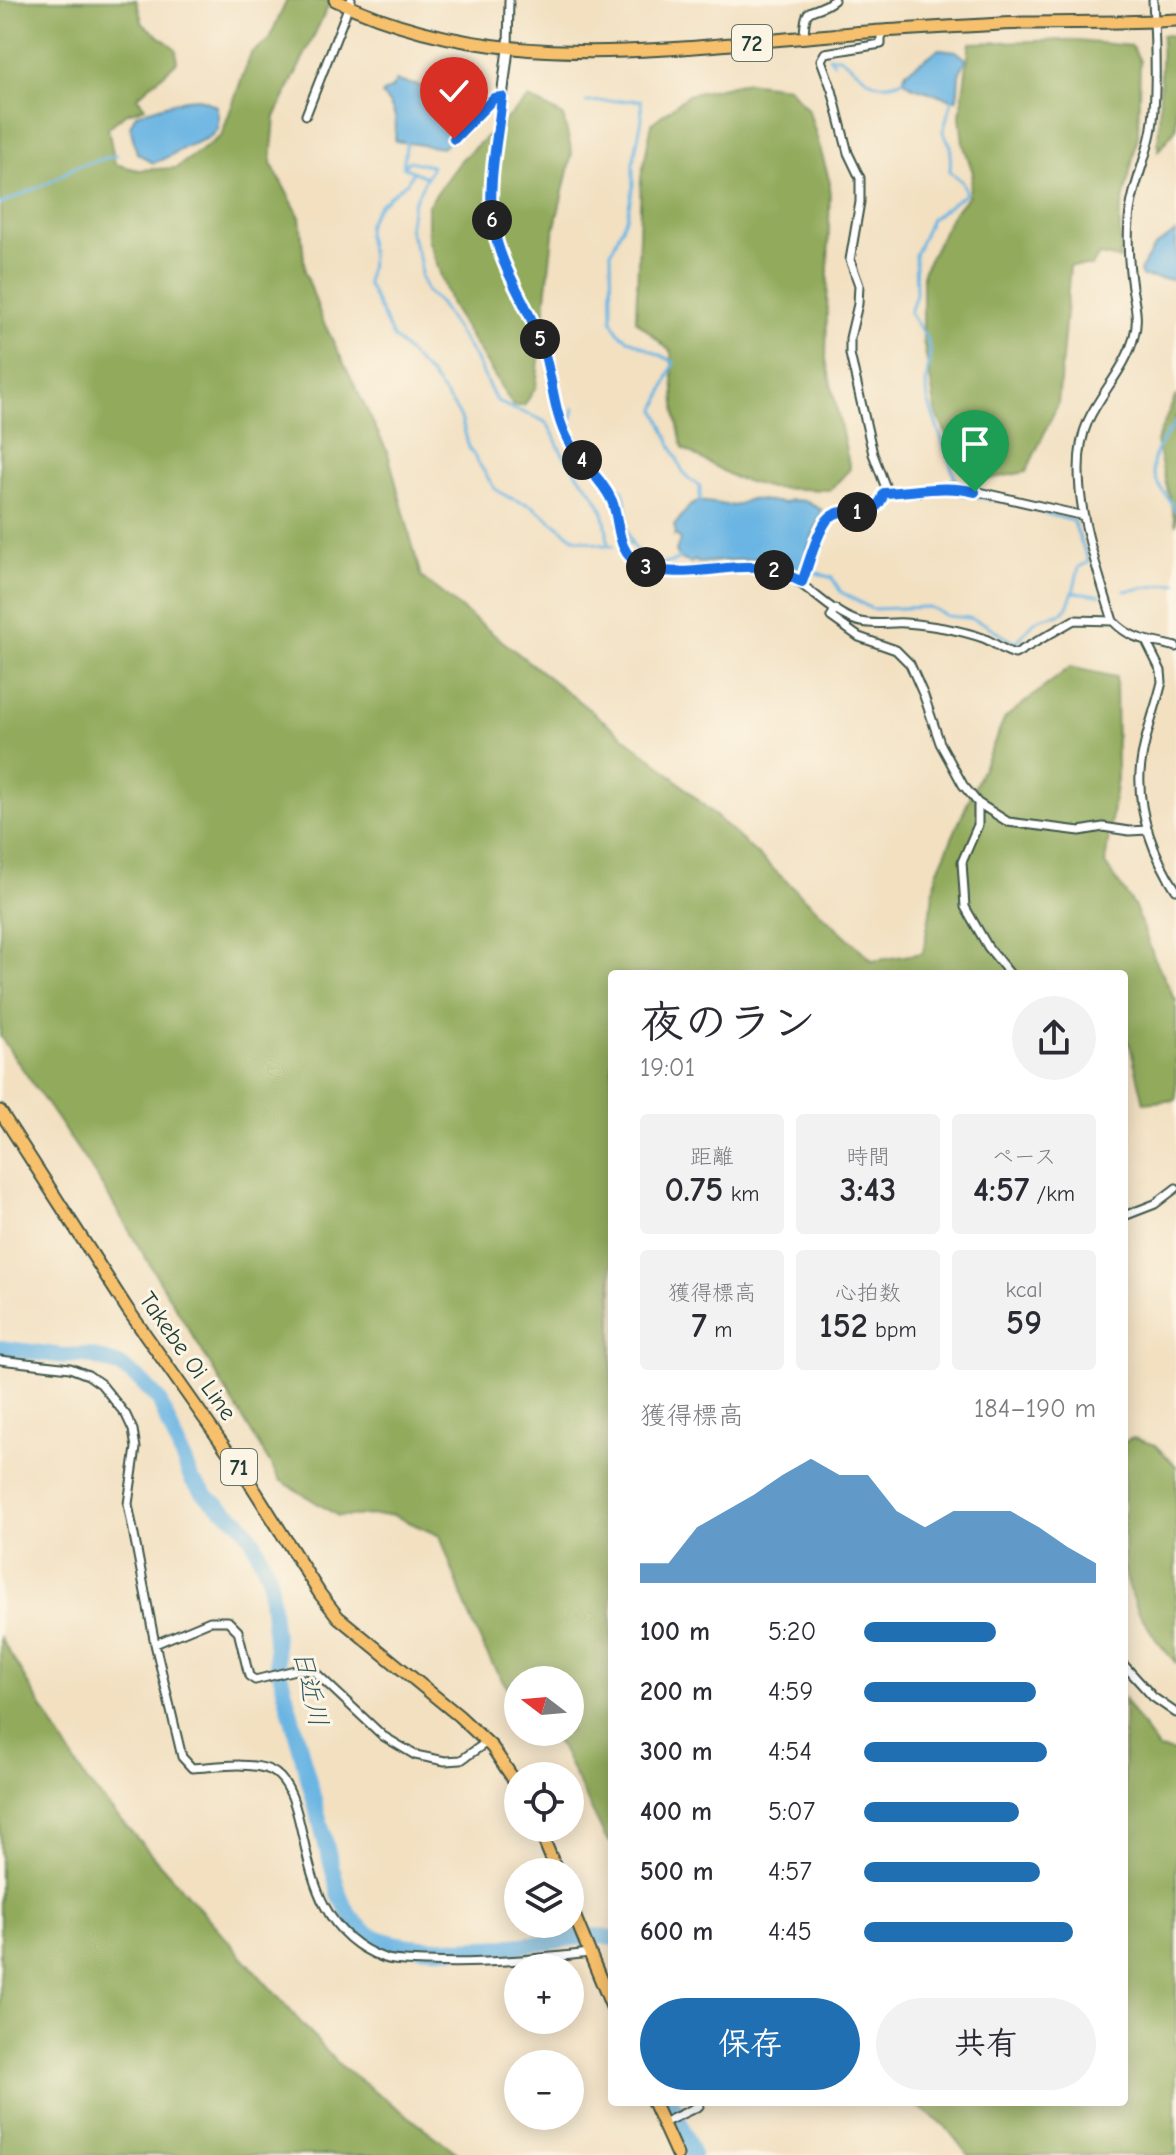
<!DOCTYPE html>
<html lang="ja">
<meta charset="utf-8">
<style>
:root{--surface:#fff;--page:#f2f2f3;--text:#2b2b33;--muted:#7c7c81;--accent:#1f6fb2}
body{margin:0;font-family:"Comic Neue","Klee One",sans-serif;background:var(--page);color:var(--text);height:100vh;display:flex;flex-direction:column;font-size:30px;white-space:nowrap}
*{box-sizing:border-box;margin:0}
p{font-size:26px;color:var(--muted)}
.icon{flex:none;width:44px;height:44px;fill:none;stroke:currentColor;stroke-width:2;stroke-linecap:round;stroke-linejoin:round}
.map{position:relative;flex:1;overflow:hidden}
.sheet{position:absolute;left:608px;top:970px;width:520px;height:1136px;display:flex;flex-direction:column;background:var(--surface);border-radius:8px;box-shadow:0 4px 20px #0003}
.sheet>*{flex:none}
.needle{width:52px;rotate:286deg}
.fabs{position:absolute;left:504px;top:1666px;display:grid;gap:16px}
.fabs a{display:grid;place-items:center;width:80px;height:80px;border-radius:50%;background:var(--surface);box-shadow:0 4px 20px #0003;font-size:40px}
.pin{position:absolute;display:grid;place-items:center;width:68px;height:68px;color:#fff;margin:-82px -34px;border-radius:50% 50% 50% 0;rotate:-45deg;box-shadow:0 0 8px #0007}
.pin .icon{rotate:45deg}
.km{position:absolute;width:40px;height:40px;margin:-20px;border-radius:50%;background:#222;color:#fff;font-size:22px;line-height:40px;text-align:center}
.round{display:grid;place-items:center;flex:none;width:84px;height:84px;border-radius:42px;background:var(--page)}
.summary{display:flex;align-items:center;justify-content:space-between;height:136px;padding:0 32px}
h1{font-size:44px;font-weight:600;line-height:60px}
.stats{display:grid;grid-template-columns:repeat(3,1fr);gap:12px;height:136px;padding:8px 32px}
.stats div{display:grid;align-content:center;border-radius:8px;background:var(--page);text-align:center}
.stats b{font-size:34px;font-weight:600}
.stats small{font-size:22px;font-weight:400}
.stats p{font-size:22px}
.chart{height:224px;padding:16px 32px}
.chart p{display:flex;justify-content:space-between}
.chart svg{width:100%;height:144px;margin-top:8px;fill:var(--accent);opacity:.7}
.cta{display:flex;gap:16px;margin-top:auto;padding:16px 32px}
.cta a{flex:1;height:92px;border-radius:48px;background:var(--accent);color:#fff;font-size:32px;font-weight:600;line-height:92px;text-align:center}
.cta a+a{background:var(--page);color:var(--text)}
ul{padding:0 32px;list-style:none;font-size:26px}
li{display:grid;grid-template-columns:128px 96px 1fr;align-items:center;height:60px}
li i{height:20px;border-radius:10px;background:var(--accent)}
.map>svg:first-child{display:block}
.forest{fill:#91aa5c;stroke:#587448;stroke-width:2}
.water{fill:#6bb5e3;stroke:#45798c;stroke-width:2}
.lines{fill:none;stroke-linecap:round;stroke-linejoin:round}
.stream{stroke:#6bb5e3;stroke-width:3}
.river{stroke:#6bb5e3;stroke-width:16}
.minor-casing{stroke:#3f5549;stroke-width:11}
.tertiary-casing{stroke:#3f5549;stroke-width:13}
.primary-casing{stroke:#3f5549;stroke-width:15}
.minor{stroke:#fff;stroke-width:7}
.tertiary{stroke:#fff;stroke-width:9}
.primary{stroke:#f7c06c;stroke-width:11}
.route-casing{stroke:#fff;stroke-width:16}
.route{stroke:#1a73e8;stroke-width:10}
.labels{text-anchor:middle;stroke-width:6;stroke-linejoin:round;paint-order:stroke}
.shield{fill:#fcf5e5;stroke:#617469;stroke-width:2}
.shield-label{font-size:22px;font-weight:bold;fill:#1f3d34}
.street-label{font-size:24px;fill:#1f3d34;stroke:#fcf5e5}
.water-label{font-size:26px;font-style:italic;fill:#325b60;stroke:#fcf5e5}
</style>
<div class="map">
<svg width="1176" height="2155" viewBox="0 0 1176 2155">
<rect width="100%" height="100%" fill="#fcf5e5"/>
<filter id="ink" filterUnits="userSpaceOnUse"><feTurbulence type="fractalNoise" baseFrequency=".0125" numOctaves="2"/><feDisplacementMap in="SourceGraphic" scale="16" xChannelSelector="R" yChannelSelector="G"/><feConvolveMatrix kernelMatrix="1 2 1 2 8 2 1 2 1" color-interpolation-filters="sRGB"/></filter>
<filter id="wash" filterUnits="userSpaceOnUse"><feTurbulence type="fractalNoise" baseFrequency=".006" numOctaves="4" result="noise"/><feDisplacementMap in="SourceGraphic" scale="32" xChannelSelector="R" yChannelSelector="G"/><feGaussianBlur stdDeviation="1.8" result="paint"/><feColorMatrix in="noise" values="0 0 0 0 0 0 0 0 0 0 0 0 0 0 0 0 0 1.4 0 .05"/><feComposite in="paint" operator="in"/></filter>
<g filter="url(#wash)">
<rect width="100%" height="100%" fill="#f2e0c1"/>
<path class="forest" d="M0 0H136L143 24 176 49 177 62 137 97 145 107 125 114 108 128 115 164 138 170 176 168 221 136 251 53 268 41 287 0H331L275 117 271 163 300 217 305 271 322 319 388 453 421 577 661 766 873 961 923 953 937 872 1005 718 1070 667 1116 677 1117 778 1105 864 1135 907 1154 957 1176 1001V1100L1144 1103 1130 1045 1124 1036V974H612V1844L605 1837 560 1746 547 1732H570V1680H518V1700C480 1659 460 1588 440 1536L393 1515 338 1516 280 1480 98 1179 0 1036Z
M1162 35 1176 36V129L1158 151Z
M1065 40 1132 46 1140 61 1138 136 1120 215V259L1099 255 1092 266H1070L1058 404 1026 472 972 482 937 416 923 340V272L951 216 968 196 973 173 963 143 960 116 970 43Z
M746 82 788 87 809 111 830 182 826 360 850 469 830 490 770 488 735 478 683 448 676 417 671 352 636 320 641 178 652 123 688 95Z
M529 98 563 116 572 153 553 235 536 387 524 406H513L452 307 428 239V205L462 159Z
M1176 395V525L1156 442Z
M1133 1438 1155 1445 1176 1466V1663L1157 1641 1138 1611 1127 1581 1124 1567V1442Z
M0 1637 87 1782 336 2062 460 2155H0Z
M1124 1699 1158 1749 1176 1752V2155H968L945 2126 912 2102H1124Z"/>
<path class="water" d="M939 49 956 51 966 59C965 67 959 68 959 76 958 84 959 93 956 100L913 87 903 80 906 72Z
M447 64 459 67 461 77 450 141 442 148 395 141C397 122 397 110 382 95L383 93 392 88 396 81C423 86 432 94 447 64Z
M198 98 216 106C224 136 210 137 188 146 176 151 167 159 153 163L137 153 130 126 136 114 186 99Z
M1176 232V280L1142 277 1140 271 1154 247Z
M750 499 784 503 791 500 805 501 822 510 799 573 760 558 698 563 695 560 691 563 680 559 676 551 680 540 678 536H674L676 533 674 526 689 507 698 501 734 506Z"/>
<g class="lines">
<path class="stream" d="M834 63 829 57H839C866 73 869 95 906 79
M953 96 943 132 951 146 950 172C958 178 966 182 965 194L931 219 915 255 916 294 910 313 927 339 930 350 926 386 929 404 957 483
M586 102 641 100 642 119 633 163V186L627 216 611 252 612 320 618 332 626 338 674 362 656 410 682 470 688 478 700 486V502
M407 140 403 167 409 161 432 166 413 204 409 228 420 261 421 278 427 292 439 303 475 358 495 399C509 411 530 412 545 422 553 428 555 441 560 449 584 491 606 489 608 546H613
M403 167 426 177
M413 172 407 182 379 205 368 223 367 235 371 256 367 283 393 337 430 375 455 408 461 418 469 448 495 489 508 497 532 506 574 538 607 546
M0 204 50 182 75 167 117 155
M1176 299V304
M574 408 570 427 581 449 602 473 623 491 627 508 625 526 632 544
M1176 421C1165 437 1145 458 1156 479 1161 491 1171 500 1176 512
M963 495 1001 501 1073 521 1089 562 1079 567 1073 592
M629 544H632C643 563 665 570 683 556
M798 566 832 578 841 592 872 609 929 607 947 616 969 618 985 624 1015 643C1023 637 1030 623 1039 619 1063 610 1061 623 1073 592L1100 595
M1125 591 1176 583"/>
<path class="river" d="M0 1348 64 1356 87 1355 119 1365 140 1380 159 1400 192 1480 209 1498 241 1523 253 1540 269 1576 277 1662 340 1897C347 1910 354 1923 366 1932 400 1955 491 1949 532 1944 558 1942 586 1932 612 1938
M672 2102 693 2155"/>
</g>
</g>
<g filter="url(#ink)">
<g class="lines">
<defs>
<path id="minor" d="M1153 0C1155 36 1158 99 1151 133 1145 163 1131 190 1129 221 1127 243 1129 267 1132 288 1135 304 1139 320 1134 336 1127 367 1101 392 1088 421 1063 477 1096 565 1113 621 1133 642 1151 640 1176 647
M804 38C805 0 810 18 834 0
M508 49 509 0
M306 115 351 0
M454 139 494 98 502 97C498 140 485 187 493 229 501 271 530 306 543 346 553 377 554 410 568 439 579 463 604 479 613 504 620 525 616 549 638 563 664 580 727 565 757 567 800 569 820 609 857 621 873 626 889 622 905 623 929 625 960 630 983 638 994 642 1003 651 1015 654L1074 620 1113 621
M884 493 916 492 953 486 1084 516
M802 582 823 528 829 518 836 514 867 512 874 509 882 500 886 488 873 454 850 354V338L858 304 859 285 850 260 860 202V178L848 153 832 90 821 60 825 53 881 44V31
M835 609 831 617 859 637 896 650 910 664 924 696 940 743 963 785 978 803 1008 822 1080 831 1103 827 1129 831 1148 830
M1147 643 1161 671 1162 682C1155 711 1142 743 1140 773 1138 814 1154 857 1176 890
M978 803V825L962 862 965 907 988 947 1010 974
M1124 1216 1155 1204 1176 1188
M0 1360 70 1368 88 1375 101 1384 126 1415 133 1430 136 1448 128 1504 155 1644 182 1757 192 1768C215 1767 249 1761 270 1770 319 1792 284 1922 384 1958 396 1962 412 1961 426 1962 481 1965 534 1959 589 1953
M155 1644 210 1621H228L238 1631 249 1676 255 1680 299 1669 315 1672 383 1736 415 1755 445 1761 461 1760 487 1742
M1124 1665 1153 1697 1176 1713
M663 2123 699 2106"/>
<path id="tertiary" d="M502 97 508 49"/>
<path id="primary" d="M335 0C508 82 684 45 867 32 919 29 972 25 1024 23 1075 22 1125 23 1176 20
M0 1111 128 1310 252 1486 320 1594 338 1617 459 1716 492 1747 518 1786
M539 1828 557 1872
M570 1905 612 2007
M653 2102 677 2155"/>
</defs>
<use href="#minor" class="minor-casing"/>
<use href="#tertiary" class="tertiary-casing"/>
<use href="#primary" class="primary-casing"/>
<use href="#minor" class="minor"/>
<use href="#tertiary" class="tertiary"/>
<use href="#primary" class="primary"/>
</g>
</g>
<g class="lines" filter="url(#ink)">
<defs>
<path id="route" d="M454 139 494 98 502 97C498 138 487 183 493 224 499 266 527 303 541 342 553 375 552 411 569 442 581 464 602 478 612 501 621 524 615 552 641 565 672 580 723 565 756 567 773 567 787 575 802 582 808 567 818 527 830 517 849 502 874 526 884 493 915 492 945 484 975 492"/>
</defs>
<use href="#route" class="route-casing"/>
<use href="#route" class="route"/>
</g>
<g class="labels">
<g class="shield">
<rect x="732" y="25" width="40" height="36" rx="6"/>
<rect x="221" y="1449" width="36" height="36" rx="6"/>
</g>
<g class="shield-label">
<text x="752" y="51">72</text>
<text x="239" y="1475">71</text>
</g>
<g class="street-label">
<text transform="translate(188 1356) rotate(55)" y="8">Takebe Oi Line</text>
</g>
<g class="water-label">
<text transform="translate(311 1688) rotate(77)" y="9">日近川</text>
</g>
</g>
</svg>
<div class="fabs">
<a><svg class="needle" viewBox="-14 -14 28 28"><path d="M0-13l5 13h-10z" fill="#e53935"/><path d="M0 13l5-13h-10z" fill="#7c7c81"/></svg></a>
<a><svg class="icon" aria-label="locate" viewBox="0 0 24 24"><circle cx="12" cy="12" r="6"/><path d="M12 2v4M12 18v4M2 12h4M18 12h4"/></svg></a>
<a><svg class="icon" aria-label="layers" viewBox="0 0 24 24"><path d="M12 4l9 5-9 5-9-5zM3 14l9 5 9-5"/></svg></a>
<a>+</a>
<a>−</a>
</div>
<div class="pin" style="left:975px;top:492px;background:#1e9e55"><svg class="icon" aria-label="arrive" viewBox="0 0 24 24"><path d="M6 21V4h12l-3 4 3 4H6"/></svg></div>
<div class="pin" style="left:454px;top:139px;background:#d93025"><svg class="icon" aria-label="check" viewBox="0 0 24 24"><path d="M5 12l5 5 9-10"/></svg></div>
<b class="km" style="left:857px;top:512px">1</b>
<b class="km" style="left:774px;top:570px">2</b>
<b class="km" style="left:646px;top:567px">3</b>
<b class="km" style="left:582px;top:460px">4</b>
<b class="km" style="left:540px;top:339px">5</b>
<b class="km" style="left:492px;top:220px">6</b>
<section class="sheet">
<div class="summary"><div><h1>夜のラン</h1><p>19:01</p></div><a class="round"><svg class="icon" aria-label="share" viewBox="0 0 24 24"><path d="M12 15V3M7 8l5-5 5 5M5 13v7h14v-7"/></svg></a></div>
<div class="stats">
<div><p>距離</p><b>0.75<small> km</small></b></div>
<div><p>時間</p><b>3:43</b></div>
<div><p>ペース</p><b>4:57<small> /km</small></b></div>
</div>
<div class="stats">
<div><p>獲得標高</p><b>7<small> m</small></b></div>
<div><p>心拍数</p><b>152<small> bpm</small></b></div>
<div><p>kcal</p><b>59</b></div>
</div>
<div class="chart"><p><span>獲得標高</span>184–190 m</p>
<svg viewBox="0 0 160 44" preserveAspectRatio="none"><path d="M0 44V38L10 38L20 27L30 22L40 17L50 11L60 6L70 11L80 11L90 22L100 27L110 22L120 22L130 22L140 27L150 33L160 38V44z"/></svg>
</div>
<ul>
<li><b>100 m</b>5:20<i style="width:57%"></i></li>
<li><b>200 m</b>4:59<i style="width:74%"></i></li>
<li><b>300 m</b>4:54<i style="width:79%"></i></li>
<li><b>400 m</b>5:07<i style="width:67%"></i></li>
<li><b>500 m</b>4:57<i style="width:76%"></i></li>
<li><b>600 m</b>4:45<i style="width:90%"></i></li>
</ul>
<div class="cta"><a>保存</a><a>共有</a></div>
</section>
</div>
